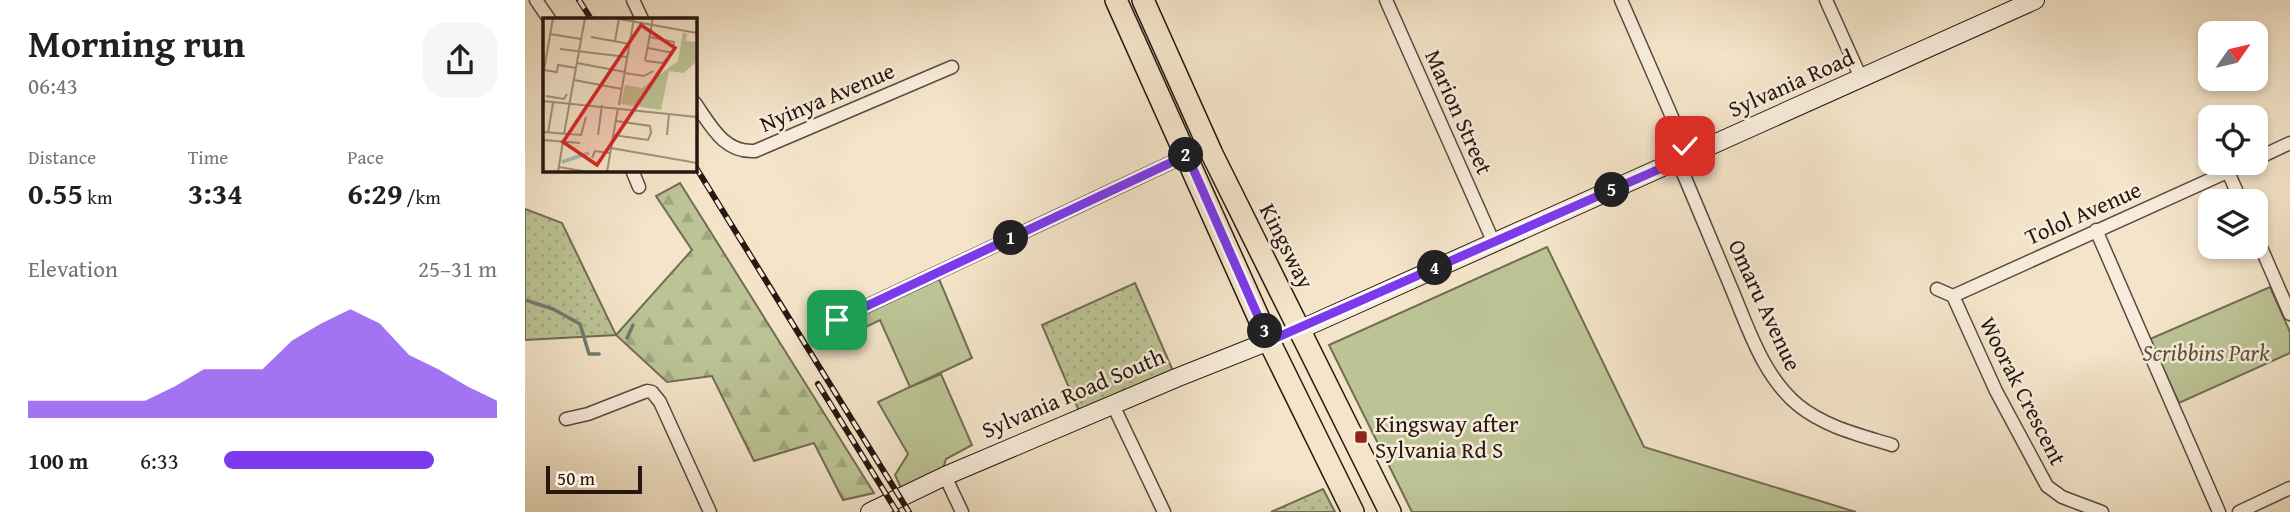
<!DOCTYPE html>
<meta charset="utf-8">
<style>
:root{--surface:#fff;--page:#f6f6f6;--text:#202124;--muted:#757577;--accent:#7c3aed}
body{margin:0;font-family:"Gentium Book Plus",serif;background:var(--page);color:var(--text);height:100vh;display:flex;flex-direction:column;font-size:26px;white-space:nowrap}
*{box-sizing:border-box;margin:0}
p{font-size:23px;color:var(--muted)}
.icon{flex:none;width:38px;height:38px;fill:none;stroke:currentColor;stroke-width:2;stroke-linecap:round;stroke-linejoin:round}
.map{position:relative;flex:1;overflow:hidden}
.drawer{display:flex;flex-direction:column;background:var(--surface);width:525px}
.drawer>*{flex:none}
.needle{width:46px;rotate:56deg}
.controls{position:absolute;left:1673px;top:21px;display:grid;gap:14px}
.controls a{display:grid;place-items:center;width:70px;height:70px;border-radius:14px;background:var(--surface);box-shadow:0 4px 10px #0003;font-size:35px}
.scale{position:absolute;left:21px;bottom:18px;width:96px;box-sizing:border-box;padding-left:7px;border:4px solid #261710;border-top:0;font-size:19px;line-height:24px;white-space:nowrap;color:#261710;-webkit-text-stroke:5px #f8eddc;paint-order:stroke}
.pin{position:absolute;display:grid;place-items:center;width:60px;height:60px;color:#fff;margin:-30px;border-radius:14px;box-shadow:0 4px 10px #0006}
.km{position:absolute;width:35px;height:35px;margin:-18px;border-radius:50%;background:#222;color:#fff;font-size:19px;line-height:35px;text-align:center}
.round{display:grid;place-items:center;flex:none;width:74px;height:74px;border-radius:21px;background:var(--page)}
.overview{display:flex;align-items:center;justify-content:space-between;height:119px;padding:0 28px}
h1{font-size:38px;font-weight:600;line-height:52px}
.stats{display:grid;grid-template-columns:repeat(3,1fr);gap:10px;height:119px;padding:7px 28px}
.stats div{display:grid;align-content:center}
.stats b{font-size:30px;font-weight:600}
.stats small{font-size:19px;font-weight:400}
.stats p{font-size:19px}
.chart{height:196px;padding:14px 28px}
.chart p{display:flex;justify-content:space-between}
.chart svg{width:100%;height:126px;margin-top:7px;fill:var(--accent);opacity:.7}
ul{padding:0 28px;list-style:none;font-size:23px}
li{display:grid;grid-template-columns:112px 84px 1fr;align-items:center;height:52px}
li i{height:18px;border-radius:9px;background:var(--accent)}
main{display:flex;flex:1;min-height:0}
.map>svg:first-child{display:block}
.grass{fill:url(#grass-dots);stroke:#716e53;stroke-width:2}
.forest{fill:url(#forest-firs);stroke:#716e53;stroke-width:2}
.park{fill:#bcc496;stroke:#716e53;stroke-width:2}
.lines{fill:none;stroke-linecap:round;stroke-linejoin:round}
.stream{stroke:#6d7c72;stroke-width:3.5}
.street-casing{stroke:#5a4a3e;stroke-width:15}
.secondary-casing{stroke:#261710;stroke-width:20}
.primary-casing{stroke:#261710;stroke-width:24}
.street{stroke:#f8eddc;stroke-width:12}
.secondary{stroke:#f8eddc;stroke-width:18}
.primary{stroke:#f4e4c9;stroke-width:21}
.rail-casing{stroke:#261710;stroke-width:6}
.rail{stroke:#f8eddc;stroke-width:3.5;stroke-dasharray:10;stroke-linecap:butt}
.route-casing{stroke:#fff;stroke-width:14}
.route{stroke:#7c3aed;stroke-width:9}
.poi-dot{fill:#8f2418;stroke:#f8eddc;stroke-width:2.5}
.labels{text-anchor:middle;stroke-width:5;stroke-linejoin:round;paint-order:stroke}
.street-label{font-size:23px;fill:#261710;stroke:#f8eddc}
.park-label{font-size:23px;font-style:italic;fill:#5a543f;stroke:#f8eddc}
.poi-label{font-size:23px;fill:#261710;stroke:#f8eddc;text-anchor:start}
.inset-river{fill:none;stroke:#9cbfb3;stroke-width:3.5}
.inset-road{fill:none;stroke:#a2927f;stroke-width:2}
.view{fill:#d62828;fill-opacity:0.15;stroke:#d62828;stroke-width:3.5}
.inset-edge{fill:none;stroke:#261710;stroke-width:3.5}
</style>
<main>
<section class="drawer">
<div class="overview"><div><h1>Morning run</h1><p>06:43</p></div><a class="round"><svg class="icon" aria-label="share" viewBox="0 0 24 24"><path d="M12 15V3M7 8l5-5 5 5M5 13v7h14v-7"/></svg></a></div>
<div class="stats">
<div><p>Distance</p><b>0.55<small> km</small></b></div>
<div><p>Time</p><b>3:34</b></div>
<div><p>Pace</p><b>6:29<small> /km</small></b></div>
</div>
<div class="chart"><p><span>Elevation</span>25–31 m</p>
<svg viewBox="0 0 160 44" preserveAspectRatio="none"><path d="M0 44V38L10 38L20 38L30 38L40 38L50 33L60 27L70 27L80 27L90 17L100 11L110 6L120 11L130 22L140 27L150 33L160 38V44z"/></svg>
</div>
<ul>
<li><b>100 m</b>6:33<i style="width:77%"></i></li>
</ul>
</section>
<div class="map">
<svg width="1765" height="512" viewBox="0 0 1765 512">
<defs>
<pattern id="grass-dots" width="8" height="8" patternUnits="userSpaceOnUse" patternTransform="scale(1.75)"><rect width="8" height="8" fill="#bcc496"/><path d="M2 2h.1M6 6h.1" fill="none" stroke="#a1a880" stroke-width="1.8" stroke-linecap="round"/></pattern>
<pattern id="forest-firs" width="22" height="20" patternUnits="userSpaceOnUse" patternTransform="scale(1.75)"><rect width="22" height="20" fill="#bcc496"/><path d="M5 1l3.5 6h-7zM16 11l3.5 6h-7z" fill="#a1a880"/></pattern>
</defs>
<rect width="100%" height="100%" fill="#f4e4c9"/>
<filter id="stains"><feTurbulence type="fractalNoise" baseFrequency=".00286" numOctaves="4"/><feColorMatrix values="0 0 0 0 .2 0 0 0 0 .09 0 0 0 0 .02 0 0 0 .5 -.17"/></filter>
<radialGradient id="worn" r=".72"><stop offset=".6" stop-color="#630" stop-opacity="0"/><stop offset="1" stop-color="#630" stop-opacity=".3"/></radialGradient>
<path class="grass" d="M0 209 37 223 91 335 0 340Z
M610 283 651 378 557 418 517 325Z
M798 489 810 512H746Z"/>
<path class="forest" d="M155 183 349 493 318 500 289 443 229 461 187 376 142 382 91 335 167 250 131 196Z"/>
<path class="park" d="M1022 247 1119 447 1331 512H887L804 345Z
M414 279 447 358 385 387 416 374 447 445 421 459 416 475 379 494 370 475 383 454 353 402 385 387 355 320 310 342 305 330Z
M1745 287 1765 332V353L1654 403 1625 339Z"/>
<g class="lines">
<path class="stream" d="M0 300 28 309 55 324 64 354H74
M102 338 108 325"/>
<defs>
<path id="street" d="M11 0 24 19
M108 0 117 19
M861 0 968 241
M1096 0 1164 156
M1301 0 1336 78
M170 103C186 126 199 153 230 151L427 67
M1731 159 1765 143
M1153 161C1170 202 1188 244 1205 285 1223 327 1237 375 1273 405 1300 427 1335 435 1367 445
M107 170 114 187
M1703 172 1716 201
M1571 230 1694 512
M1731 236 1765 314
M1412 289 1428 296 1722 163
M1428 296 1471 391 1522 486 1537 497 1577 512
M312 320 662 155
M588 405 639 512
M41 419 63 414 122 391 127 392 135 402 185 512
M420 476 437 512
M1714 512 1765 488"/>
<path id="secondary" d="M774 330 1510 0
M345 512 420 476 651 378 744 341"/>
<path id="primary" d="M591 0 744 341 828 512
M618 0 687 154 865 512"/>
</defs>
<use href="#street" class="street-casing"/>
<use href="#secondary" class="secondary-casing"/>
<use href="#primary" class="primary-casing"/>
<use href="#street" class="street"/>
<use href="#secondary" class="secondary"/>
<use href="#primary" class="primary"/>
<defs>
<path id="rail" d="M54 0 66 19
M170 166 384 512
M293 384 372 512"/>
</defs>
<use href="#rail" class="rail-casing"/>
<use href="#rail" class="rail"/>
</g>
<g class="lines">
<defs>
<path id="route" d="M312 320 662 155 744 341 1164 156 1160 146"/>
</defs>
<use href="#route" class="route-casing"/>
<use href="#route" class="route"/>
</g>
<rect class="poi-dot" x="829" y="430" width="14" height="14" rx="3.5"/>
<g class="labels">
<g class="street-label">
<text transform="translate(1266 83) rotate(-24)" y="8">Sylvania Road</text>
<text transform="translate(302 97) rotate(-23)" y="8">Nyinya Avenue</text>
<text transform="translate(934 112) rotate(66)" y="8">Marion Street</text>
<text transform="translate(1558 213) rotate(-24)" y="8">Tolol Avenue</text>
<text transform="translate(762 246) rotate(63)" y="8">Kingsway</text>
<text transform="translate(1240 305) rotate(65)" y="8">Omaru Avenue</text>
<text transform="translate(1498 391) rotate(63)" y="8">Woorak Crescent</text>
<text transform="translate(548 393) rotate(-23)" y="8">Sylvania Road South</text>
</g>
<g class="park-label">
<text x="1681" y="361">Scribbins Park</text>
</g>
<g class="poi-label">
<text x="850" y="432">Kingsway after<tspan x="850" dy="26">Sylvania Rd S</tspan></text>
</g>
</g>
<g transform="translate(18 18)">
<rect width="154" height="154" fill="#f4e4c9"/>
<path d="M140 14 144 16 143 23 154 24V43L141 55 126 53 118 92 78 86 82 67 99 70 135 43Z" fill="#bcc496"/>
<path class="inset-river" d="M19 144 46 135"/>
<path class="inset-road" d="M71 0 154 15M7 16 38 21M48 19 87 26M72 23 76 0M105 30 130 35M17 31 84 39M102 43 110 0M103 43 120 45 130 35 131 24 107 19M34 45 82 54M1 52 10 0M1 52 14 54 15 47 33 50M82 55 101 58 110 53M31 62 79 71M3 78 21 81 24 76M0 83 154 99M76 87 91 0M0 114 38 117 43 99M5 115 10 85M21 116 42 0M55 117 59 87M70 117 105 122 108 115 107 108 73 103M124 117 126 96M0 122 37 125M68 130 154 145M49 140 52 133 67 135M16 149 45 154M15 154 20 123M64 154 75 90"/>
<path class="view" d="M98 7 132 30 54 147 20 124Z"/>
<rect width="154" height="154" class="inset-edge"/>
</g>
<rect width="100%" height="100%" filter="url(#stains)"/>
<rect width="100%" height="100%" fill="url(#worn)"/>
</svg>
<div class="controls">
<a><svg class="needle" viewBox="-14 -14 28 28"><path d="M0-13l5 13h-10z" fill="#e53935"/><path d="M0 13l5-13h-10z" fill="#757577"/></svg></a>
<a><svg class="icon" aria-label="locate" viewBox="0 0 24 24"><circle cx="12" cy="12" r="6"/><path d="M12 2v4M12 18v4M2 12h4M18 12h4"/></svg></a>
<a><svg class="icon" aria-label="layers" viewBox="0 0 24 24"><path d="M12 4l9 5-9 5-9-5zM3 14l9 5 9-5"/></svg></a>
</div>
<div class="scale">50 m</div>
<div class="pin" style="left:312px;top:320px;background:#1e9e55"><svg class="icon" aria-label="arrive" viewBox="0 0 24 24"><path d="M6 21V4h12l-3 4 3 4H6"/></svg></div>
<div class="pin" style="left:1160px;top:146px;background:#d93025"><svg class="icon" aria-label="check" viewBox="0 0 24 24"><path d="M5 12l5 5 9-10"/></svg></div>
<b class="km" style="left:486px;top:238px">1</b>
<b class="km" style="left:661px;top:155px">2</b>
<b class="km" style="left:740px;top:331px">3</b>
<b class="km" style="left:910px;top:268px">4</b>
<b class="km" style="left:1087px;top:190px">5</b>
</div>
</main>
